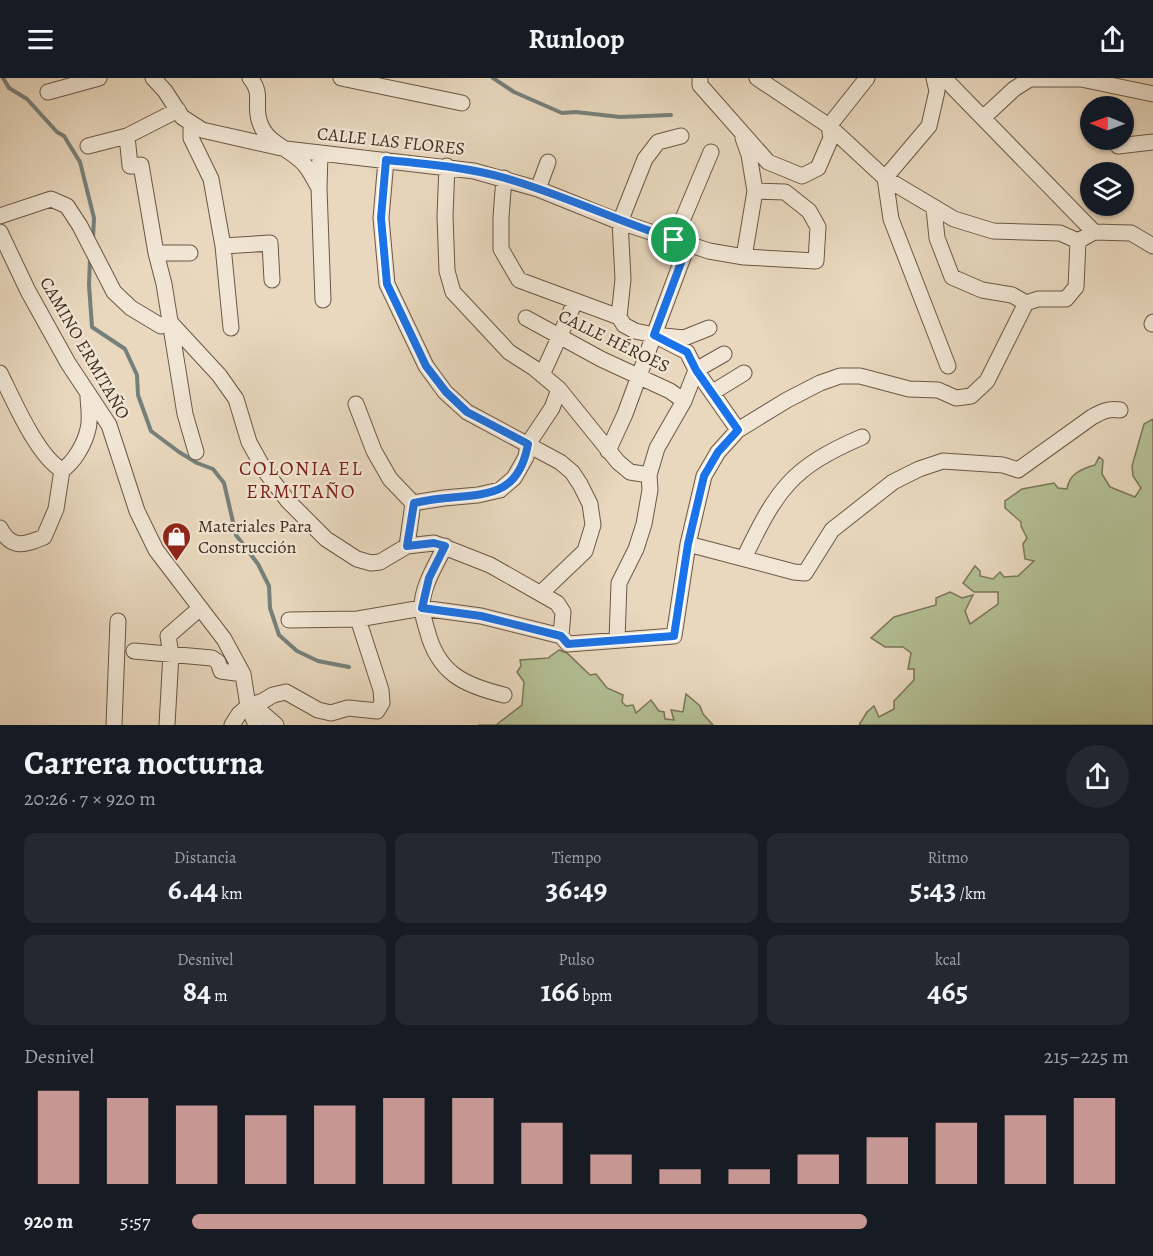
<!DOCTYPE html>
<html lang="es">
<meta charset="utf-8">
<style>
:root{--surface:#171b24;--page:#242831;--text:#f1f3f6;--muted:#9ea1a6;--accent:#c59692}
body{margin:0;font-family:Alegreya,serif;background:var(--page);color:var(--text);height:100vh;display:flex;flex-direction:column;font-size:22px;white-space:nowrap}
*{box-sizing:border-box;margin:0}
p{font-size:20px;color:var(--muted)}
.icon{flex:none;width:33px;height:33px;fill:none;stroke:currentColor;stroke-width:2;stroke-linecap:round;stroke-linejoin:round}
.map{position:relative;height:647px;overflow:hidden}
.side{display:flex;flex-direction:column;background:var(--surface);flex:1}
.side>*{flex:none}
.needle{width:39px;rotate:271deg}
.controls{position:absolute;left:1080px;top:18px;display:grid;gap:12px}
.controls a{display:grid;place-items:center;width:54px;height:54px;border-radius:50%;background:var(--surface);box-shadow:0 2px 4px #0004;font-size:30px}
.pin{position:absolute;display:grid;place-items:center;width:51px;height:51px;color:#fff;margin:-26px;border:3px solid #fff;border-radius:50%;box-shadow:0 2px 6px #0007}
.round{display:grid;place-items:center;flex:none;width:63px;height:63px;border-radius:32px;background:var(--page)}
.summary{display:flex;align-items:center;justify-content:space-between;height:102px;padding:0 24px}
h1{font-size:33px;font-weight:700;line-height:45px}
.stats{display:grid;grid-template-columns:repeat(3,1fr);gap:9px;height:102px;padding:6px 24px}
.stats div{display:grid;align-content:center;border-radius:12px;background:var(--page);text-align:center}
.stats b{font-size:30px;font-weight:700}
.stats small{font-size:16px;font-weight:400}
.stats p{font-size:16px}
.chart{height:168px;padding:12px 24px}
.chart p{display:flex;justify-content:space-between}
.chart svg{width:100%;height:108px;margin-top:6px;stroke:var(--accent);stroke-width:6}
ul{padding:0 24px;list-style:none;font-size:20px}
li{display:grid;grid-template-columns:96px 72px 1fr;align-items:center;height:45px}
li i{height:15px;border-radius:8px;background:var(--accent)}
header{display:flex;justify-content:space-between;align-items:center;height:78px;padding:0 24px;background:var(--surface);font-size:27px;font-weight:700}
.map>svg:first-child{display:block}
.green{fill:#b3bf94;stroke:#7a7658;stroke-width:1.5}
.lines{fill:none;stroke-linecap:round;stroke-linejoin:round}
.stream{stroke:#76807b;stroke-width:4}
.minor-casing{stroke:#6b5745;stroke-width:17}
.minor{stroke:#f1e6d5;stroke-width:15}
.route-casing{stroke:#fff;stroke-width:12}
.route{stroke:#1a73e8;stroke-width:8}
.labels{text-anchor:middle;stroke-width:4.5;stroke-linejoin:round;paint-order:stroke}
.street-label{font-size:18px;fill:#412c1d;stroke:#f1e6d5}
.poi-label{font-size:18px;fill:#412c1d;stroke:#f1e6d5;text-anchor:start}
.neighbourhood-label{font-size:20px;letter-spacing:1.5px;fill:#7a1f14;stroke:#f1e6d5}
</style>
<header><svg class="icon" aria-label="menu" viewBox="0 0 24 24"><path d="M4 6h16M4 12h16M4 18h16"/></svg>Runloop<svg class="icon" aria-label="share" viewBox="0 0 24 24"><path d="M12 15V3M7 8l5-5 5 5M5 13v7h14v-7"/></svg></header>
<div class="map">
<svg width="1153" height="647" viewBox="0 0 1153 647">
<rect width="100%" height="100%" fill="#e9d8be"/>
<filter id="stains"><feTurbulence type="fractalNoise" baseFrequency=".00333" numOctaves="4"/><feColorMatrix values="0 0 0 0 .2 0 0 0 0 .09 0 0 0 0 .02 0 0 0 .5 -.17"/></filter>
<radialGradient id="worn" r=".72"><stop offset=".6" stop-color="#630" stop-opacity="0"/><stop offset="1" stop-color="#630" stop-opacity=".3"/></radialGradient>
<path class="green" d="M1153 341V647H859L867 634 874 628 879 639 894 631V623L914 602V591H908L911 575 903 569H885L871 560 894 539 936 527V520L950 514 962 520 973 517 965 533 970 546 998 526V514H974L963 505 975 488 980 493V498L993 501 1000 494 1004 499 1018 498 1034 483 1025 481 1023 466 1027 460 1021 448V444L1005 430V423L1022 411 1054 405 1058 410 1067 411C1069 396 1081 391 1095 387L1099 379 1103 382 1102 396 1110 409 1135 419 1141 410 1133 398 1132 388 1144 346Z
M559 572 567 575 590 597 596 596 607 610 623 617 622 624 626 628 633 627 636 635 651 622 659 633 664 634 665 641 674 642 671 632 683 634 686 616 700 628 703 636 713 647H478H496L522 627 524 604 517 594 521 588 520 582 548 580Z"/>
<g class="lines">
<path class="stream" d="M3 0 9 10 27 21 57 54 64 58 80 84 94 140 93 161
M493 0 514 14 562 35 576 34 620 39 671 37
M90 180 89 207 92 249 125 271 137 297 138 317 151 353 179 374 197 385 213 391 224 405 236 457 258 486 269 508 270 530 279 557 297 573 318 583 349 589"/>
<defs>
<path id="minor" d="M153 0 165 13 182 39 202 52 286 71 474 93 538 111 620 144 709 173 744 179 816 183 818 149 809 133 785 114 755 113
M250 0C264 16 253 27 260 45 267 66 290 70 304 86 310 92 314 102 319 110
M341 0 462 25
M700 0V7L768 84 802 98 818 90 831 60 829 48 867 0
M757 0 829 48 885 100 954 141 993 153 1060 155 1078 163 1094 154 1131 155 1153 168
M934 0 937 13 929 48 885 100 891 141 948 288
M944 0 1094 154
M48 14 99 0
M984 39 1014 11 1030 1H1081L1153 16
M191 46V60L211 101 223 168 270 165 272 202
M127 58 130 88 141 87 156 175 164 206 185 336 196 374
M743 60 749 77 755 113 744 179
M88 68 127 58 178 32
M1118 68 1153 64
M320 75 319 110 323 222
M386 82 381 140 387 206 426 288 445 314 467 334 560 384 572 394 580 406 590 426 593 447 585 473 541 515
M447 88 445 138 447 193 453 214 509 274 534 290 559 311 618 384 630 394 649 397
M504 100 501 139V171L519 202 619 239 624 247 635 253 654 257 684 260 709 250
M538 111 548 84
M934 131 937 160 952 199 982 212 1012 217 1026 225 1038 221H1066L1076 209 1078 163
M0 138 51 121 67 128 80 148 114 214 131 230 161 248 170 244
M0 154 28 213 68 285 109 347 137 433 156 472 224 561 243 596 248 628 256 647
M674 162 711 74
M688 166 654 257 687 274 696 292 738 352
M223 168 231 250
M156 175H190
M619 239 623 201 620 144 645 81 658 64 681 58
M526 240 601 281 670 313 684 323
M170 244 219 297 236 321 249 364 265 393 288 423 326 461 357 481 371 485 380 484 407 468 434 465 490 487 557 525 563 534 561 558
M1152 246 1153 244
M0 295C13 321 37 378 62 392
M542 297 575 224
M713 314 744 295
M356 326 374 373 390 401 413 425
M608 373 625 336 654 257
M413 425 444 420 478 417 500 412 514 400 526 379 528 366 552 330 559 311
M0 450C12 472 24 467 44 459L56 431 62 392C74 385 85 365 88 351 91 340 88 327 88 317
M688 466 794 494 805 495 832 452 893 404 919 391 943 383 1003 387 1018 392 1092 339C1101 334 1108 330 1120 332
M407 468 413 425
M445 468C436 487 422 508 422 529 422 536 425 545 427 552 438 595 463 607 504 617
M744 480C777 412 790 390 862 359
M289 542 358 541 422 530 481 538 561 558 568 566 674 558 688 466 704 398 718 374 738 352 787 322 820 305 840 298H860L909 311 938 312 956 320 971 318 987 303 1026 225
M617 562 619 505 636 471 644 446 650 412 649 397 657 370 684 323 696 292 724 276
M134 573 212 580 218 584 221 593 243 596
M248 628 261 634 276 647
M114 647 118 543
M167 647 171 576 168 558 199 531
M232 647 239 636 248 628 263 623 273 617 286 614 318 632 331 635 348 630 377 633 382 625 381 612 358 541"/>
</defs>
<use href="#minor" class="minor-casing"/>
<use href="#minor" class="minor"/>
</g>
<g class="lines">
<defs>
<path id="route" d="M386 82C426 86 466 89 505 100 567 118 626 147 688 166L654 257 687 274 696 292 738 352 718 374 704 398 688 466 674 558 568 566 561 558 481 538 422 530 429 500 445 468 434 465 407 468 414 425C424 423 435 421 446 420 489 416 519 417 528 366L467 334 446 314 426 288 387 206 381 140Z"/>
</defs>
<use href="#route" class="route-casing"/>
<use href="#route" class="route"/>
</g>
<defs>
<symbol id="shop-pin" viewBox="-11 -11 22 30"><path d="M0 17L-7.5 6A9.5 9.5 0 1 1 7.5 6Z" fill="#8f2418" stroke="#f1e6d5"/><path d="M-5-2.5h2.3a2.7 3.5 0 0 1 5.4 0H5L5.5 6h-11ZM-1.5-2.5h3a1.5 2.3 0 0 0-3 0Z" fill="#fff"/></symbol>
</defs>
<g fill-rule="evenodd">
<use href="#shop-pin" x="160" y="442" width="33" height="45"/>
</g>
<g class="labels">
<g class="street-label">
<text transform="translate(391 63) rotate(6)" y="6">CALLE LAS FLORES</text>
<text transform="translate(614 263) rotate(26)" y="6">CALLE HÉROES</text>
<text transform="translate(85 270) rotate(60)" y="6">CAMINO ERMITAÑO</text>
</g>
<g class="poi-label">
<text x="198" y="454">Materiales Para<tspan x="198" dy="21">Construcción</tspan></text>
</g>
<g class="neighbourhood-label">
<text x="301" y="397">COLONIA EL<tspan x="301" dy="23">ERMITAÑO</tspan></text>
</g>
</g>
<rect width="100%" height="100%" filter="url(#stains)"/>
<rect width="100%" height="100%" fill="url(#worn)"/>
</svg>
<div class="controls">
<a><svg class="needle" viewBox="-14 -14 28 28"><path d="M0-13l5 13h-10z" fill="#e53935"/><path d="M0 13l5-13h-10z" fill="#9ea1a6"/></svg></a>
<a><svg class="icon" aria-label="layers" viewBox="0 0 24 24"><path d="M12 4l9 5-9 5-9-5zM3 14l9 5 9-5"/></svg></a>
</div>
<div class="pin" style="left:674px;top:162px;background:#1e9e55"><svg class="icon" aria-label="arrive" viewBox="0 0 24 24"><path d="M6 21V4h12l-3 4 3 4H6"/></svg></div>
</div>
<section class="side">
<div class="summary"><div><h1>Carrera nocturna</h1><p>20:26 · 7 × 920 m</p></div><a class="round"><svg class="icon" aria-label="share" viewBox="0 0 24 24"><path d="M12 15V3M7 8l5-5 5 5M5 13v7h14v-7"/></svg></a></div>
<div class="stats">
<div><p>Distancia</p><b>6.44<small> km</small></b></div>
<div><p>Tiempo</p><b>36:49</b></div>
<div><p>Ritmo</p><b>5:43<small> /km</small></b></div>
</div>
<div class="stats">
<div><p>Desnivel</p><b>84<small> m</small></b></div>
<div><p>Pulso</p><b>166<small> bpm</small></b></div>
<div><p>kcal</p><b>465</b></div>
</div>
<div class="chart"><p><span>Desnivel</span>215–225 m</p>
<svg viewBox="0 0 160 44" preserveAspectRatio="none"><path d="M5 44V6M15 44V9M25 44V12M35 44V16M45 44V12M55 44V9M65 44V9M75 44V19M85 44V32M95 44V38M105 44V38M115 44V32M125 44V25M135 44V19M145 44V16M155 44V9"/></svg>
</div>
<ul>
<li><b>920 m</b>5:57<i style="width:72%"></i></li>
</ul>
</section>
